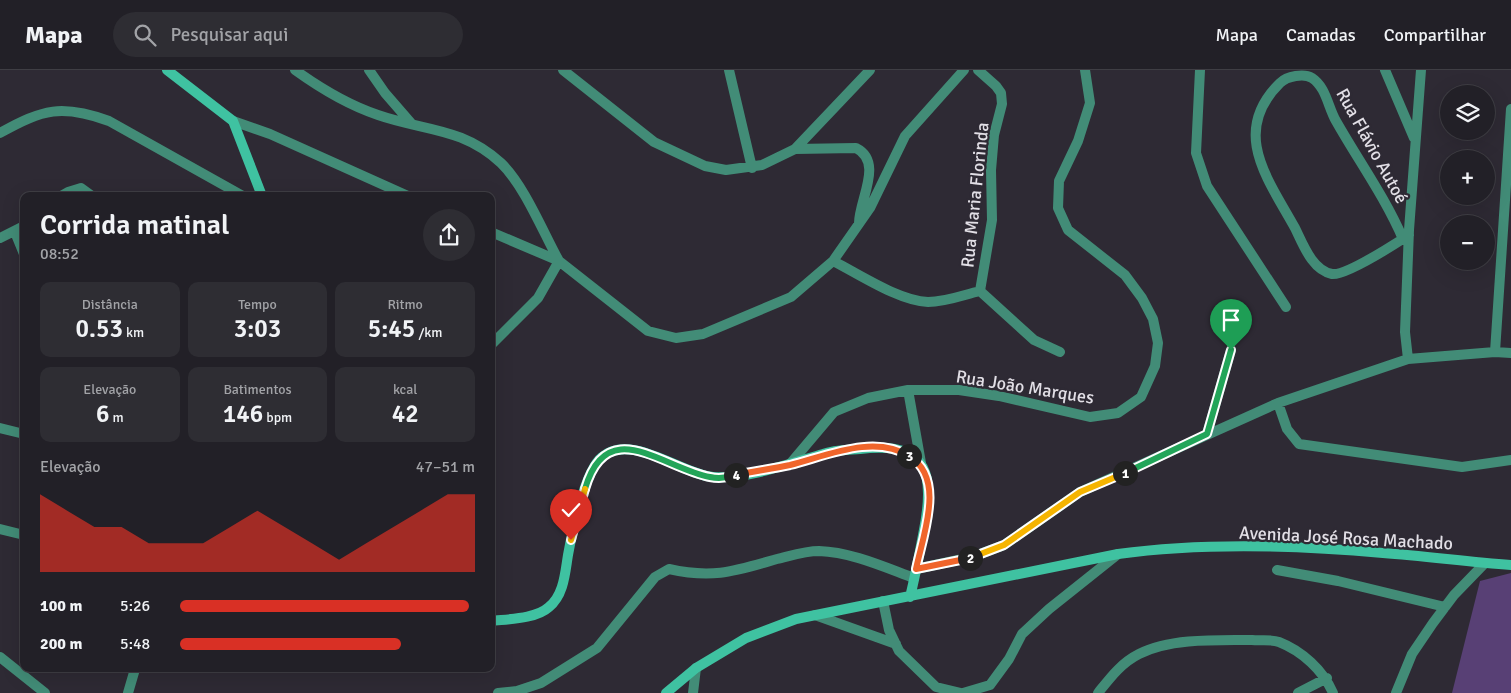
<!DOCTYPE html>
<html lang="pt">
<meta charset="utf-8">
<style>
:root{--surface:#222027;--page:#2e2d33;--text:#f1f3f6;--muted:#a2a3a7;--line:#3f3e44;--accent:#d93025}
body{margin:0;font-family:Signika,sans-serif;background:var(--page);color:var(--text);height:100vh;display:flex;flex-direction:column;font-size:19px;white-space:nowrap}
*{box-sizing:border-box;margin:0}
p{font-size:16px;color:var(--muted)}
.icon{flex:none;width:28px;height:28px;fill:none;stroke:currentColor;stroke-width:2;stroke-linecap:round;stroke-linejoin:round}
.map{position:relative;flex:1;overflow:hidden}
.panel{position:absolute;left:20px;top:122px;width:475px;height:480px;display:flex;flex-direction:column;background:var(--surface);border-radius:10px;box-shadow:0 5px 20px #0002,0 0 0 1px var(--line)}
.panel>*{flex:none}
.fabs{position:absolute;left:1440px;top:15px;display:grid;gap:10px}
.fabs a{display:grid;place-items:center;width:55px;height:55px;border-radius:50%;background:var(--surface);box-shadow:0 5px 20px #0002,0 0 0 1px var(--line);font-size:25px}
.pin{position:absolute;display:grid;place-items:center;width:42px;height:42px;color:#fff;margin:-51px -21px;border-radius:50% 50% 50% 0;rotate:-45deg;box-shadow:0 0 5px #0007}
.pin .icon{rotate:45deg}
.km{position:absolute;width:25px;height:25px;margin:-12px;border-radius:50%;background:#222;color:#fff;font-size:14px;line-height:25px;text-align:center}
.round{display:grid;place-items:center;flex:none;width:52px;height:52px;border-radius:26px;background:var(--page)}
.summary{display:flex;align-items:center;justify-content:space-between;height:85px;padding:0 20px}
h1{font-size:28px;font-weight:600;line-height:38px}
.stats{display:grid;grid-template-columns:repeat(3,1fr);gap:8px;height:85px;padding:5px 20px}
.stats div{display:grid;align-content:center;border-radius:10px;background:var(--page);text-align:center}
.stats b{font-size:25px;font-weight:600}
.stats small{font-size:14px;font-weight:400}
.stats p{font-size:14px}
.chart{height:140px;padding:10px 20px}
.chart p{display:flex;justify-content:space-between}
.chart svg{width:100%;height:90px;margin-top:5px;fill:var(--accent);opacity:.7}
ul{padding:0 20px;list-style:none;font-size:16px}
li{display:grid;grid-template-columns:80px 60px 1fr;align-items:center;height:38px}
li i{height:12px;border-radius:6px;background:var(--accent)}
header{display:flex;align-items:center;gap:30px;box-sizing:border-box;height:70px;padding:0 25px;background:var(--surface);border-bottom:1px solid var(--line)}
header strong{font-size:24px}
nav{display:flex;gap:28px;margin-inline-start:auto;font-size:18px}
.search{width:350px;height:45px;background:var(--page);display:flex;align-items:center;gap:12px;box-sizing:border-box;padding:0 18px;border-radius:28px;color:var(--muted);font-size:19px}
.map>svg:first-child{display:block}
.green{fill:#584075}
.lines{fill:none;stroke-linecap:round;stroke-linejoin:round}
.street{stroke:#428c77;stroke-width:10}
.secondary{stroke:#3fc2a1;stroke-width:10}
.split-1-casing{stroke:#fff;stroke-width:10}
.split-2-casing{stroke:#fff;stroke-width:10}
.split-3-casing{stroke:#fff;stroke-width:10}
.split-4-casing{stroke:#fff;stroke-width:10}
.split-5-casing{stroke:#fff;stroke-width:10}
.split-6-casing{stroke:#fff;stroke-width:10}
.split-1{stroke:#22a559;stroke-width:6}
.split-2{stroke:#f5b400;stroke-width:6}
.split-3{stroke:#f0652b;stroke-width:6}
.split-4{stroke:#f0652b;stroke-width:6}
.split-5{stroke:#22a559;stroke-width:6}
.split-6{stroke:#f5b400;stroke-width:6}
.labels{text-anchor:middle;stroke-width:4.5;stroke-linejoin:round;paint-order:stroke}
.street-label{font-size:18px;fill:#e2dfe6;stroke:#2e2a34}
</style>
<header>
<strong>Mapa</strong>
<div class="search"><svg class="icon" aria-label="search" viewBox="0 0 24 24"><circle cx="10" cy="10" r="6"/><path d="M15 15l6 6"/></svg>Pesquisar aqui</div>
<nav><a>Mapa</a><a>Camadas</a><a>Compartilhar</a></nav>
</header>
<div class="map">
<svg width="1511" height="623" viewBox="0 0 1511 623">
<rect width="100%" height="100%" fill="#2e2a34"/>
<path class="green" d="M1511 503V623H1452L1480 511Z"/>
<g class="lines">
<path class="street" d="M295 0C320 18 348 35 378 45 424 61 462 57 501 93 524 115 543 162 559 191L538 228 491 275
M369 0 385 23 411 53
M563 0 654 72 705 96 726 100 762 95 795 79 870 0
M729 0 752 98
M978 0 996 16 1001 23 1002 34 994 65 991 100 992 150 980 221
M1200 0 1196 83 1207 116 1286 237
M1385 0 1414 68
M233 51 270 64 408 126
M0 63C43 39 62 34 109 51L243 126
M795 79 856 78C884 92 859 130 859 153
M61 126 68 122 81 118 92 126
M15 162 24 184
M491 162 559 191 648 261 676 268 703 264 791 227 833 191 870 138 905 66 964 0
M0 168 24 156
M1403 169C1385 127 1358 90 1336 51 1328 37 1326 17 1312 8 1304 3 1287 6 1280 13 1230 62 1268 109 1295 158 1303 174 1312 200 1332 204 1346 206 1395 174 1409 165
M833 191C859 204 899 231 928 232 946 232 963 225 980 221
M980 221 1034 270 1060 282
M1495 282 1511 39
M1408 289 1405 262 1409 160 1421 0
M908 320 921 393
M1278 333 1287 359 1299 374 1462 397 1511 390
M0 358 24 364
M1207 364 1231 280
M790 394 834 342 868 328 908 320H959L999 326 1090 347 1118 343 1141 327 1155 296 1158 273 1153 249 1142 228 1125 205 1068 160 1058 138 1059 111 1078 71 1090 33 1085 0
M0 459 24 465
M916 499 972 487 1004 475 1080 422 1278 333 1408 289 1495 282 1511 283
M1277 500 1338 511 1445 537
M883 531 889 560 899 581 936 617 961 623
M815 545 896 574
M0 587 45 623
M128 623 135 599
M498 623 517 621 541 613 597 578 655 507 669 499C713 509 735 501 777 489 790 486 805 481 819 481 851 482 884 497 914 508
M693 623 696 598
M963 623 990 615 1009 589 1022 564 1049 539 1118 484
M1098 623C1110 608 1121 593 1139 584 1170 568 1218 570 1252 570 1260 571 1271 569 1279 572 1302 581 1323 600 1333 623
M1298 623 1327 608
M1396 623 1412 584 1433 553 1454 525 1485 493"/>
<path class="secondary" d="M167 0 233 51 262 126
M491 551C508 549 536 549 549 537 564 525 565 503 568 485 572 463 585 400 602 387 631 362 683 405 713 407 744 410 792 393 823 384 834 380 848 380 860 379 931 370 935 407 923 465 919 486 915 507 910 527
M666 623 696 598 746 568 796 549 1118 484C1205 472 1295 475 1383 483 1426 486 1468 492 1511 495"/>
</g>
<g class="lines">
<defs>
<path id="split-1" d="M1125 403 1207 364 1231 280"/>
<path id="split-2" d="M970 488 1004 475 1080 422 1125 403"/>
<path id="split-3" d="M909 386C946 408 923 465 916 499L970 488"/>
<path id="split-4" d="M736 405C754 401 772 399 790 395 826 386 874 364 909 386"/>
<path id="split-5" d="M585 419C607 343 663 398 710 407 719 409 727 408 736 405"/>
<path id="split-6" d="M571 470 585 419"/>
</defs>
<use href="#split-1" class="split-1-casing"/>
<use href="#split-2" class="split-2-casing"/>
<use href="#split-3" class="split-3-casing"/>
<use href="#split-4" class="split-4-casing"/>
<use href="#split-5" class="split-5-casing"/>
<use href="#split-6" class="split-6-casing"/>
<use href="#split-1" class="split-1"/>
<use href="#split-2" class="split-2"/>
<use href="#split-3" class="split-3"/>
<use href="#split-4" class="split-4"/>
<use href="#split-5" class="split-5"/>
<use href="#split-6" class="split-6"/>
</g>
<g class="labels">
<g class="street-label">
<text transform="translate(1372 76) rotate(61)" y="6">Rua Flávio Autoé</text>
<text transform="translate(975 125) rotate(-84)" y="6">Rua Maria Florinda</text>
<text transform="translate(1025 317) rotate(9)" y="6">Rua João Marques</text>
<text transform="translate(1346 468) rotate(3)" y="6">Avenida José Rosa Machado</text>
</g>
</g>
</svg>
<div class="fabs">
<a><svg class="icon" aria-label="layers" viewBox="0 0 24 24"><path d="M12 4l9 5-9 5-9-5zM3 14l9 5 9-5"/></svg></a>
<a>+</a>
<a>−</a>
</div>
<div class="pin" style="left:1231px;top:280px;background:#1e9e55"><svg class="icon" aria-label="arrive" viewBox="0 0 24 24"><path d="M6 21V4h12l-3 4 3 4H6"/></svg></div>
<div class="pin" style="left:571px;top:470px;background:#d93025"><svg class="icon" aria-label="check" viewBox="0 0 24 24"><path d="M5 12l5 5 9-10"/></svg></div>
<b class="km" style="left:1125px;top:403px">1</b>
<b class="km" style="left:970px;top:488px">2</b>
<b class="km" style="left:909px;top:386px">3</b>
<b class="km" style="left:736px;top:405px">4</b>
<section class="panel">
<div class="summary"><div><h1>Corrida matinal</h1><p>08:52</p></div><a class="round"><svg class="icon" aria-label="share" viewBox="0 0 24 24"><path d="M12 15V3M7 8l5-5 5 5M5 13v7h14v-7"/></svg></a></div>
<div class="stats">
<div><p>Distância</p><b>0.53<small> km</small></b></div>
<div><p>Tempo</p><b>3:03</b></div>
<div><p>Ritmo</p><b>5:45<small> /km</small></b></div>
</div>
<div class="stats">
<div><p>Elevação</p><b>6<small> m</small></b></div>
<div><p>Batimentos</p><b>146<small> bpm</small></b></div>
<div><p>kcal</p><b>42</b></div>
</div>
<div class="chart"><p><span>Elevação</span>47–51 m</p>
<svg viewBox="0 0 160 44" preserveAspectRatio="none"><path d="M0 44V6L10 14L20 22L30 22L40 30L50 30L60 30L70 22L80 14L90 22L100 30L110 38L120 30L130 22L140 14L150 6L160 6V44z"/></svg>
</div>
<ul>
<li><b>100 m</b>5:26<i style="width:98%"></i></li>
<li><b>200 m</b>5:48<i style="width:75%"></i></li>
</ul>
</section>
</div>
